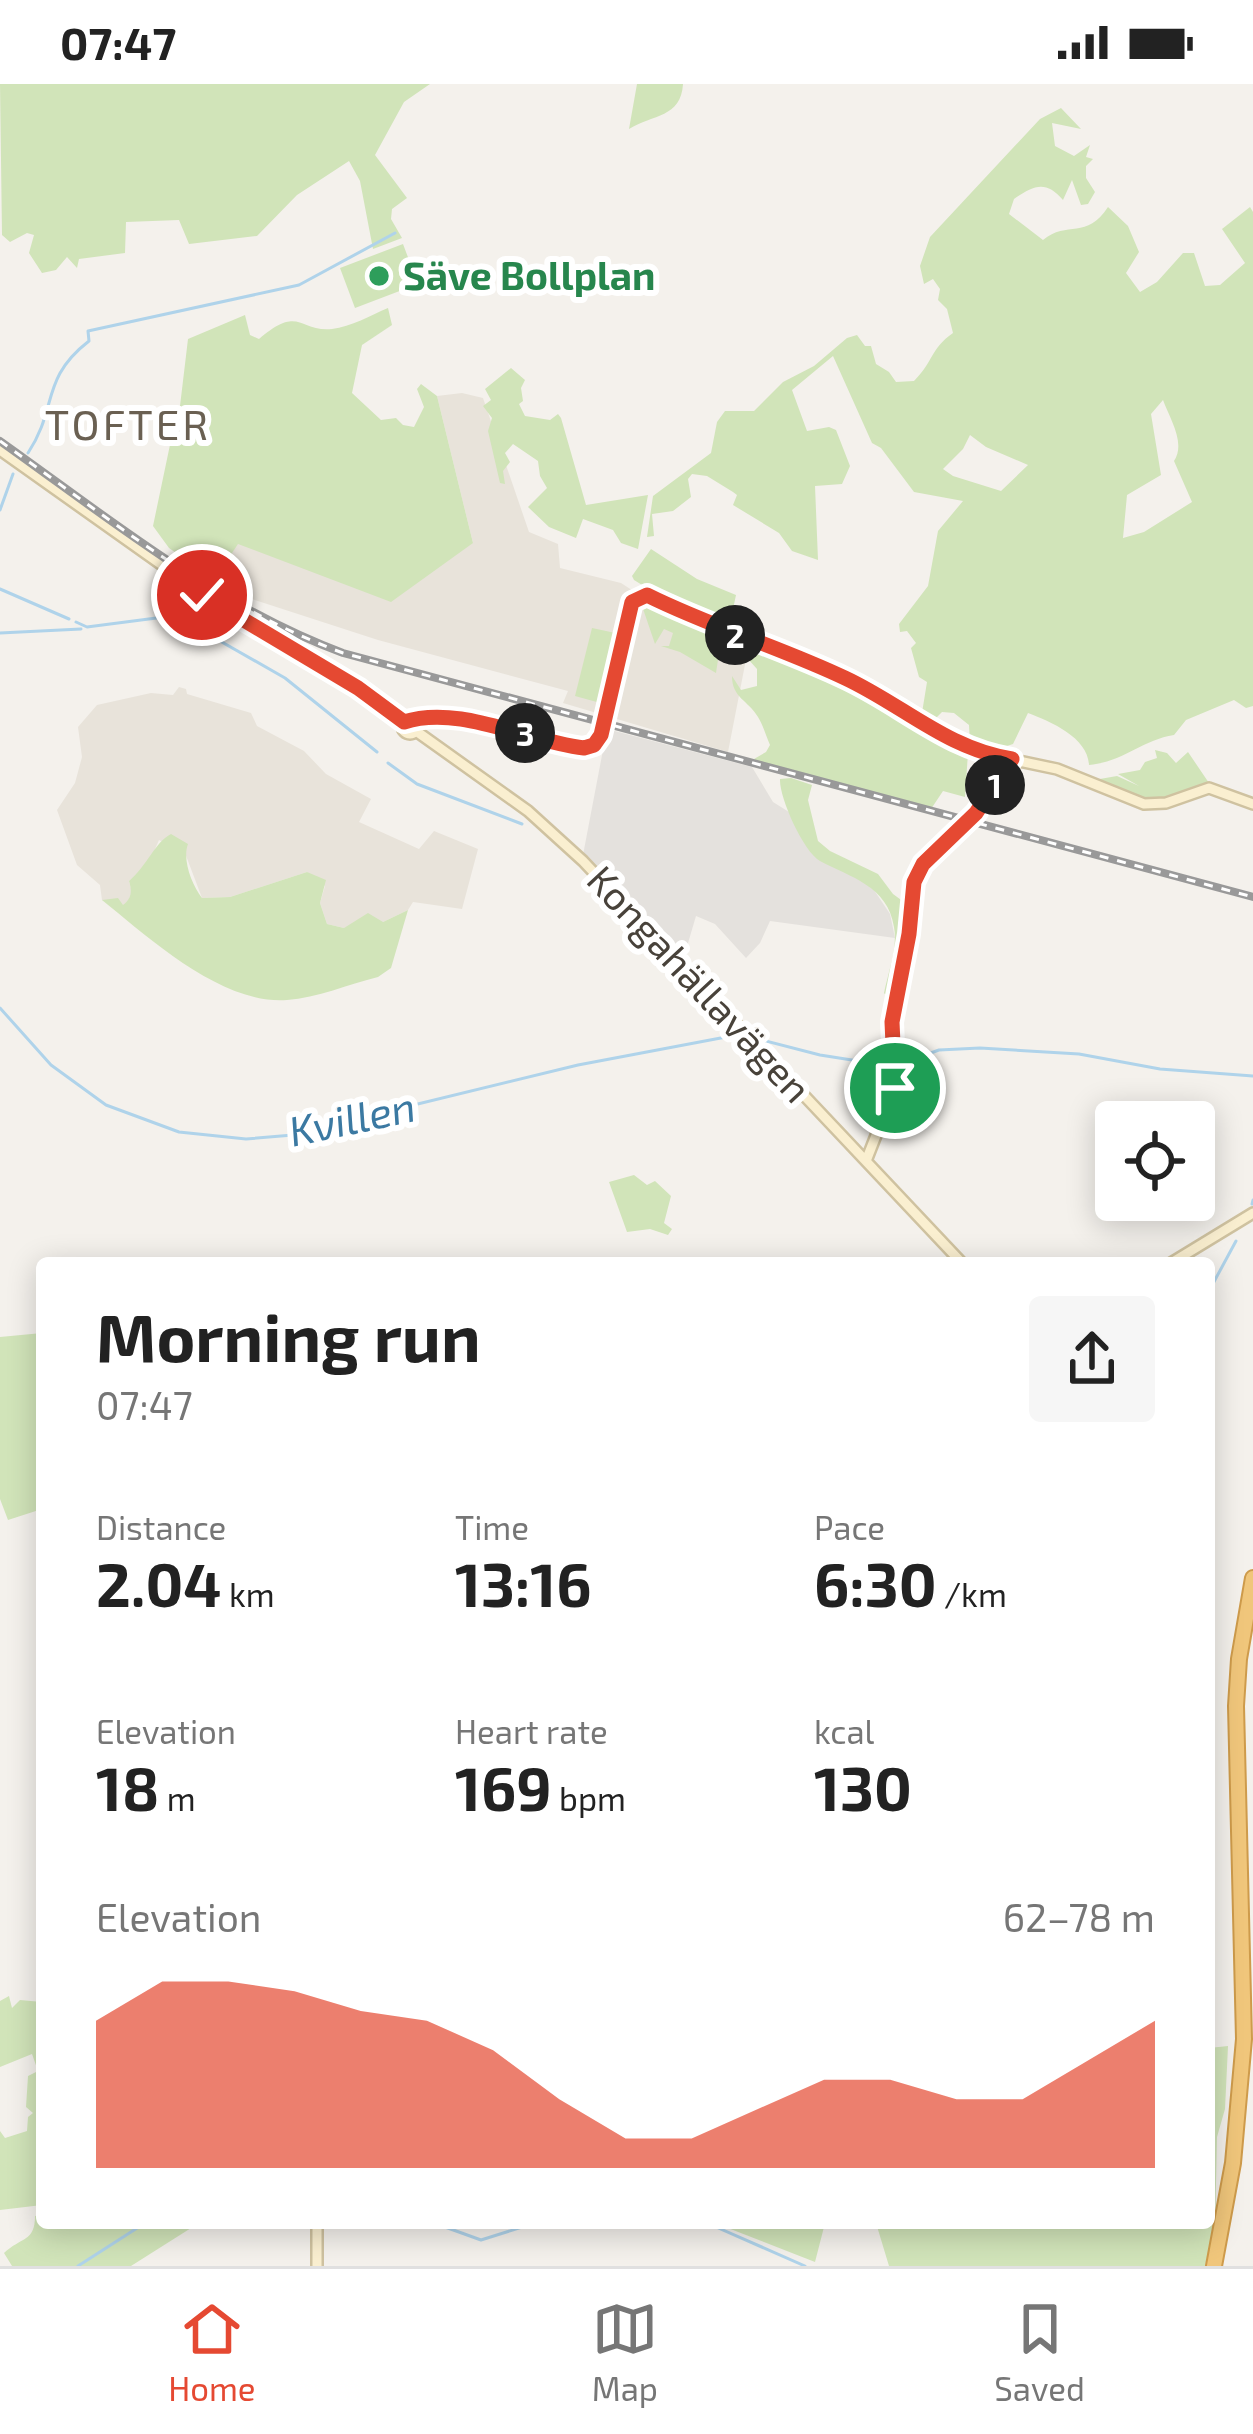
<!DOCTYPE html>
<meta charset="utf-8">
<style>
:root{--surface:#fff;--page:#f6f6f6;--text:#222;--muted:#767676;--line:#e0e0e0;--accent:#e54932}
body{margin:0;font-family:"Exo 2",sans-serif;background:var(--page);color:var(--text);height:100vh;display:flex;flex-direction:column;font-size:45px;white-space:nowrap}
*{box-sizing:border-box;margin:0}
p{font-size:39px;color:var(--muted)}
.icon{flex:none;width:66px;height:66px;fill:none;stroke:currentColor;stroke-width:2;stroke-linecap:round;stroke-linejoin:round}
.map{position:relative;flex:1;overflow:hidden}
.drawer{position:absolute;left:36px;top:1173px;width:1179px;height:972px;display:flex;flex-direction:column;background:var(--surface);border-radius:12px;box-shadow:0 6px 30px #0003}
.drawer>*{flex:none}
.buttons{position:absolute;left:1095px;top:1017px;display:grid;gap:24px}
.buttons a{display:grid;place-items:center;width:120px;height:120px;border-radius:12px;background:var(--surface);box-shadow:0 6px 30px #0003;font-size:60px}
.pin{position:absolute;display:grid;place-items:center;width:102px;height:102px;color:#fff;margin:-51px;border:6px solid #fff;border-radius:50%;box-shadow:0 3px 12px #0007}
.km{position:absolute;width:60px;height:60px;margin:-30px;border-radius:50%;background:#222;color:#fff;font-size:33px;line-height:60px;text-align:center}
.round{display:grid;place-items:center;flex:none;width:126px;height:126px;border-radius:12px;background:var(--page)}
.summary{display:flex;align-items:center;justify-content:space-between;height:204px;padding:0 60px}
h1{font-size:66px;font-weight:700;line-height:90px}
.metrics{display:grid;grid-template-columns:repeat(3,1fr);gap:18px;height:204px;padding:12px 60px}
.metrics div{display:grid;align-content:center}
.metrics b{font-size:60px;font-weight:700}
.metrics small{font-size:33px;font-weight:400}
.metrics p{font-size:33px}
.chart{height:336px;padding:24px 60px}
.chart p{display:flex;justify-content:space-between}
.chart svg{width:100%;height:216px;margin-top:12px;fill:var(--accent);opacity:.7}
.status{display:flex;justify-content:space-between;align-items:center;height:84px;padding:0 60px;background:var(--surface);direction:ltr}
.status svg{height:33px;fill:currentColor}
.menu{display:flex;justify-content:space-around;align-items:center;height:168px;border-top:3px solid var(--line);background:var(--surface);font-size:33px;color:var(--muted)}
.menu a{display:grid;justify-items:center;gap:6px}
.menu .selected{color:var(--accent)}
.map>svg:first-child{display:block}
.residential{fill:#e8e3da}
.industrial{fill:#e4e1dd}
.green{fill:#d1e4b9;fill-rule:evenodd}
.lines{fill:none;stroke-linecap:round;stroke-linejoin:round}
.stream{stroke:#afd3ea;stroke-width:3}
.secondary-casing{stroke:#cfc2a0;stroke-width:14}
.highway-casing{stroke:#ce9b4b;stroke-width:18}
.secondary{stroke:#faefd0;stroke-width:9}
.highway{stroke:#f0c67b;stroke-width:14}
.rail-casing{stroke:#999;stroke-width:8}
.rail{stroke:#fff;stroke-width:3;stroke-dasharray:9;stroke-linecap:butt}
.route-casing{stroke:#fff;stroke-width:24}
.route{stroke:#e54932;stroke-width:15}
.leisure-dot{fill:#2e9e5b;stroke:#fff;stroke-width:4.5}
.labels{text-anchor:middle;stroke-width:12;stroke-linejoin:round;paint-order:stroke}
.leisure-label{font-size:39px;font-weight:bold;fill:#27864d;stroke:#fff;text-anchor:start}
.street-label{font-size:39px;fill:#48423a;stroke:#fff}
.neighbourhood-label{font-size:42px;letter-spacing:3px;fill:#6a6052;stroke:#fff}
.water-label{font-size:42px;font-style:italic;fill:#3b79a2;stroke:#fff}
</style>
<div class="status"><b>07:47</b><svg viewBox="0 0 49 12"><path d="M0 12V9h3v3zM5 12V6h3v6zM10 12V3h3v9zM15 12V0h3v12zM26 1h20v11H26zM47 4h2v5h-2z"/></svg></div>
<div class="map">
<svg width="1253" height="2182" viewBox="0 0 1253 2182">
<rect width="100%" height="100%" fill="#f4f1ec"/>
<path class="residential" d="M462 309 483 314 529 448 558 460 560 484 621 499 669 530 749 560 728 668 563 619 568 607 378 556 249 514 214 497 237 460 473 459 437 312Z
M179 603 186 605 187 610 251 629 257 642 304 667 326 690 371 715 359 738 419 765 434 747 478 765 462 825 413 818 408 826 383 838 344 844 327 840 320 819 325 802 307 788 230 813 202 814 185 769 159 756 148 781 129 797 132 808 128 817 123 822 102 816 100 801 77 781 57 726 75 699 82 673 78 643 97 621 151 609 173 611Z"/>
<path class="industrial" d="M607 645 752 683 773 718 789 728 799 749 874 806 890 830 895 854 770 837 760 859 746 874 715 840 696 832 683 876 583 771Z"/>
<path class="green" d="M0 0H430L404 18 375 71 407 114 392 125 391 135 402 154 373 165 360 97 349 77 297 111 257 152 189 160 179 136 126 138 125 169 79 175 77 184 67 173 56 186 42 189 29 169 34 151 27 149 10 158 2 151Z
M637 0H683C681 34 653 30 629 45Z
M1061 24 1081 45 1052 39 1055 62 1074 72 1090 61 1086 73 1093 75 1086 82V94L1095 108 1088 120 1081 121 1072 96 1063 116C1046 96 1034 101 1014 115L1009 130 1043 156C1067 136 1087 156 1108 123L1128 142 1139 168 1126 189 1140 208 1157 198 1183 169H1194L1205 202 1220 201 1245 179 1222 145 1250 123 1253 128V622L1246 624 1234 616 1186 636 1174 651C1142 656 1123 678 1089 681 1088 654 1052 638 1028 629L1013 660 1007 662 1010 672 970 662 969 641 954 629 942 628 929 641 921 635 927 598 919 593 911 564 916 559 907 547 900 548 899 540 928 502 938 447 963 417 914 408 881 364 872 359 833 272 792 306 807 347 829 343 836 346 850 382 842 400 815 402 818 476 792 467 779 449 733 421 737 411 733 408 707 392 692 390 688 395 691 413 673 427 652 430 654 452 647 453 653 412 711 369 717 338 725 327H754L783 298 814 282 847 254 857 251 865 262H871L876 280 889 288 896 298 914 297C934 277 930 265 953 249L947 225 938 216 940 205 933 195 924 200 920 182 930 153 1040 35ZM1163 316C1170 335 1186 359 1174 377L1192 418 1144 448 1123 454 1127 411 1161 391 1151 330ZM970 351 986 363 1028 381 1001 407 953 392 943 385 963 365Z
M403 160 418 200 355 224 340 184Z
M388 224 392 241 362 261 352 309 381 336 396 334 403 341 414 343 424 323 417 305 421 300 437 312 473 459 391 518 238 460 226 478 200 486 169 464 153 442 171 356 188 352 195 343 190 325 180 322 188 255 245 231 250 251 259 255C300 220 298 248 332 245 351 243 371 231 388 224Z
M511 284 525 296 521 304 523 317 519 320 525 332 550 336 558 330 561 334 586 421 648 411 638 465 621 459 613 446 583 435 576 454 549 443 528 423 547 404 540 392 538 377 513 360 505 369 510 378 503 387 505 400 500 399 488 347 492 334 483 322 491 316 485 305Z
M651 465 697 495 736 511 729 544 678 523 634 496 632 492Z
M648 515 671 529 715 547 719 569 716 589 680 568 661 562H669L673 549 664 545 655 560 640 516Z
M592 544 620 550 604 620 575 612Z
M754 562 849 600 968 669 965 713 943 707 931 725 758 678 754 675 766 668 770 661C766 652 763 641 758 633 748 616 732 614 732 592L741 606 757 602V585L748 575Z
M1155 666 1167 669 1176 679 1188 668 1209 699 1153 717 1139 715 1094 696 1117 692 1139 702 1118 690 1140 686 1145 678 1157 674Z
M791 694 812 701 808 716 818 757 830 767 878 790 893 810 908 821 890 935 886 930 889 915 884 909C888 889 898 863 894 843 888 802 850 793 820 777 803 767 779 713 780 695Z
M171 750 188 760C182 776 192 801 202 814L230 813 307 788 326 796 320 819 327 840 344 844 368 829 383 838 408 826 391 884 378 893C349 900 317 914 287 916 222 921 149 854 102 816L118 814 123 821C132 814 132 807 129 797 147 782 155 758 171 750Z
M634 1091 647 1101 655 1097 671 1112 664 1139 672 1145 668 1151 650 1145 627 1148 609 1098Z
M42 1249V1425L8 1436 0 1415V1253Z
M9 1912 12 1924 20 1916 42 1918V2121L0 2126V2047L5 2054 27 2047 28 2033 33 2029 26 2023 28 1992 38 1987 32 1970 0 1983V1917Z
M1228 1962 1225 2025 1217 2053 1215 2147 1205 2182H889L876 2139H1209V1964Z
M42 2131V2139H199L131 2182H12L4 2169C21 2153 35 2158 35 2132Z
M715 2139H803L824 2143 815 2178Z"/>
<g class="lines">
<path class="stream" d="M28 369C58 324 40 295 89 257L88 247 299 201 395 149
M0 426 13 390
M0 505 69 535
M76 538 87 543 195 529 194 542
M199 545 285 594 377 668
M0 549 81 545
M388 679 417 700 522 740
M0 924 51 981 106 1021 179 1048 246 1055 317 1049 389 1027 578 981 726 953 741 954
M758 955 820 971 890 982
M900 980 939 966 980 964 1079 970 1160 985 1253 992
M1252 1120 1253 1116
M1209 1207 1236 1157
M434 2139 481 2156 535 2139
M707 2139 805 2182
M78 2182 145 2139"/>
<defs>
<path id="secondary" d="M0 366 203 510 358 604 404 638
M402 642a8 8 0 1 1 16 0a8 8 0 1 1-16 0Z
M414 636 418 632 477 637 572 662H592L601 651 631 520 637 512 647 511 676 527 842 592 977 668 1057 685 1144 720 1166 719 1209 704 1253 720
M416 647 528 727 583 777 962 1179
M866 1077 895 1003 893 938 909 851 914 796 923 780 974 732 1011 675
M1171 1179 1253 1129
M317 2182V2139"/>
<path id="highway" d="M1214 2182 1233 2079 1244 1955 1236 1622 1239 1575 1253 1494"/>
</defs>
<use href="#secondary" class="secondary-casing"/>
<use href="#highway" class="highway-casing"/>
<use href="#secondary" class="secondary"/>
<use href="#highway" class="highway"/>
<defs>
<path id="rail" d="M0 357C110 435 216 522 343 569L1253 813"/>
</defs>
<use href="#rail" class="rail-casing"/>
<use href="#rail" class="rail"/>
</g>
<g class="lines">
<defs>
<path id="route" d="M202 511 358 604 404 638C459 620 526 657 584 664L594 661 601 651 632 518 647 511C711 543 780 563 845 594 903 621 947 665 1012 675L976 729 923 780 914 798 909 850 892 938 895 1004"/>
</defs>
<use href="#route" class="route-casing"/>
<use href="#route" class="route"/>
</g>
<circle class="leisure-dot" cx="379" cy="192" r="12"/>
<g class="labels">
<g class="leisure-label">
<text x="403" y="206">Säve Bollplan</text>
</g>
<g class="street-label">
<text transform="translate(699 900) rotate(47)" y="14">Kongahällavägen</text>
</g>
<g class="neighbourhood-label">
<text x="128" y="356">TOFTER</text>
</g>
<g class="water-label">
<text transform="translate(352 1035) rotate(-12)" y="15">Kvillen</text>
</g>
</g>
</svg>
<div class="buttons">
<a><svg class="icon" aria-label="locate" viewBox="0 0 24 24"><circle cx="12" cy="12" r="6"/><path d="M12 2v4M12 18v4M2 12h4M18 12h4"/></svg></a>
</div>
<div class="pin" style="left:895px;top:1004px;background:#1e9e55"><svg class="icon" aria-label="arrive" viewBox="0 0 24 24"><path d="M6 21V4h12l-3 4 3 4H6"/></svg></div>
<div class="pin" style="left:202px;top:511px;background:#d93025"><svg class="icon" aria-label="check" viewBox="0 0 24 24"><path d="M5 12l5 5 9-10"/></svg></div>
<b class="km" style="left:995px;top:701px">1</b>
<b class="km" style="left:735px;top:551px">2</b>
<b class="km" style="left:525px;top:649px">3</b>
<section class="drawer">
<div class="summary"><div><h1>Morning run</h1><p>07:47</p></div><a class="round"><svg class="icon" aria-label="share" viewBox="0 0 24 24"><path d="M12 15V3M7 8l5-5 5 5M5 13v7h14v-7"/></svg></a></div>
<div class="metrics">
<div><p>Distance</p><b>2.04<small> km</small></b></div>
<div><p>Time</p><b>13:16</b></div>
<div><p>Pace</p><b>6:30<small> /km</small></b></div>
</div>
<div class="metrics">
<div><p>Elevation</p><b>18<small> m</small></b></div>
<div><p>Heart rate</p><b>169<small> bpm</small></b></div>
<div><p>kcal</p><b>130</b></div>
</div>
<div class="chart"><p><span>Elevation</span>62–78 m</p>
<svg viewBox="0 0 160 44" preserveAspectRatio="none"><path d="M0 44V14L10 6L20 6L30 8L40 12L50 14L60 20L70 30L80 38L90 38L100 32L110 26L120 26L130 30L140 30L150 22L160 14V44z"/></svg>
</div>
</section>
</div>
<nav class="menu">
<a class="selected"><svg class="icon" aria-label="home" viewBox="0 0 24 24"><path d="M3 11l9-7 9 7M6 9v11h12V9"/></svg>Home</a>
<a><svg class="icon" aria-label="map" viewBox="0 0 24 24"><path d="M3 6l6-2 6 2 6-2v14l-6 2-6-2-6 2zM9 4v14M15 6v14"/></svg>Map</a>
<a><svg class="icon" aria-label="saved" viewBox="0 0 24 24"><path d="M7 4h10v16l-5-4-5 4z"/></svg>Saved</a>
</nav>
